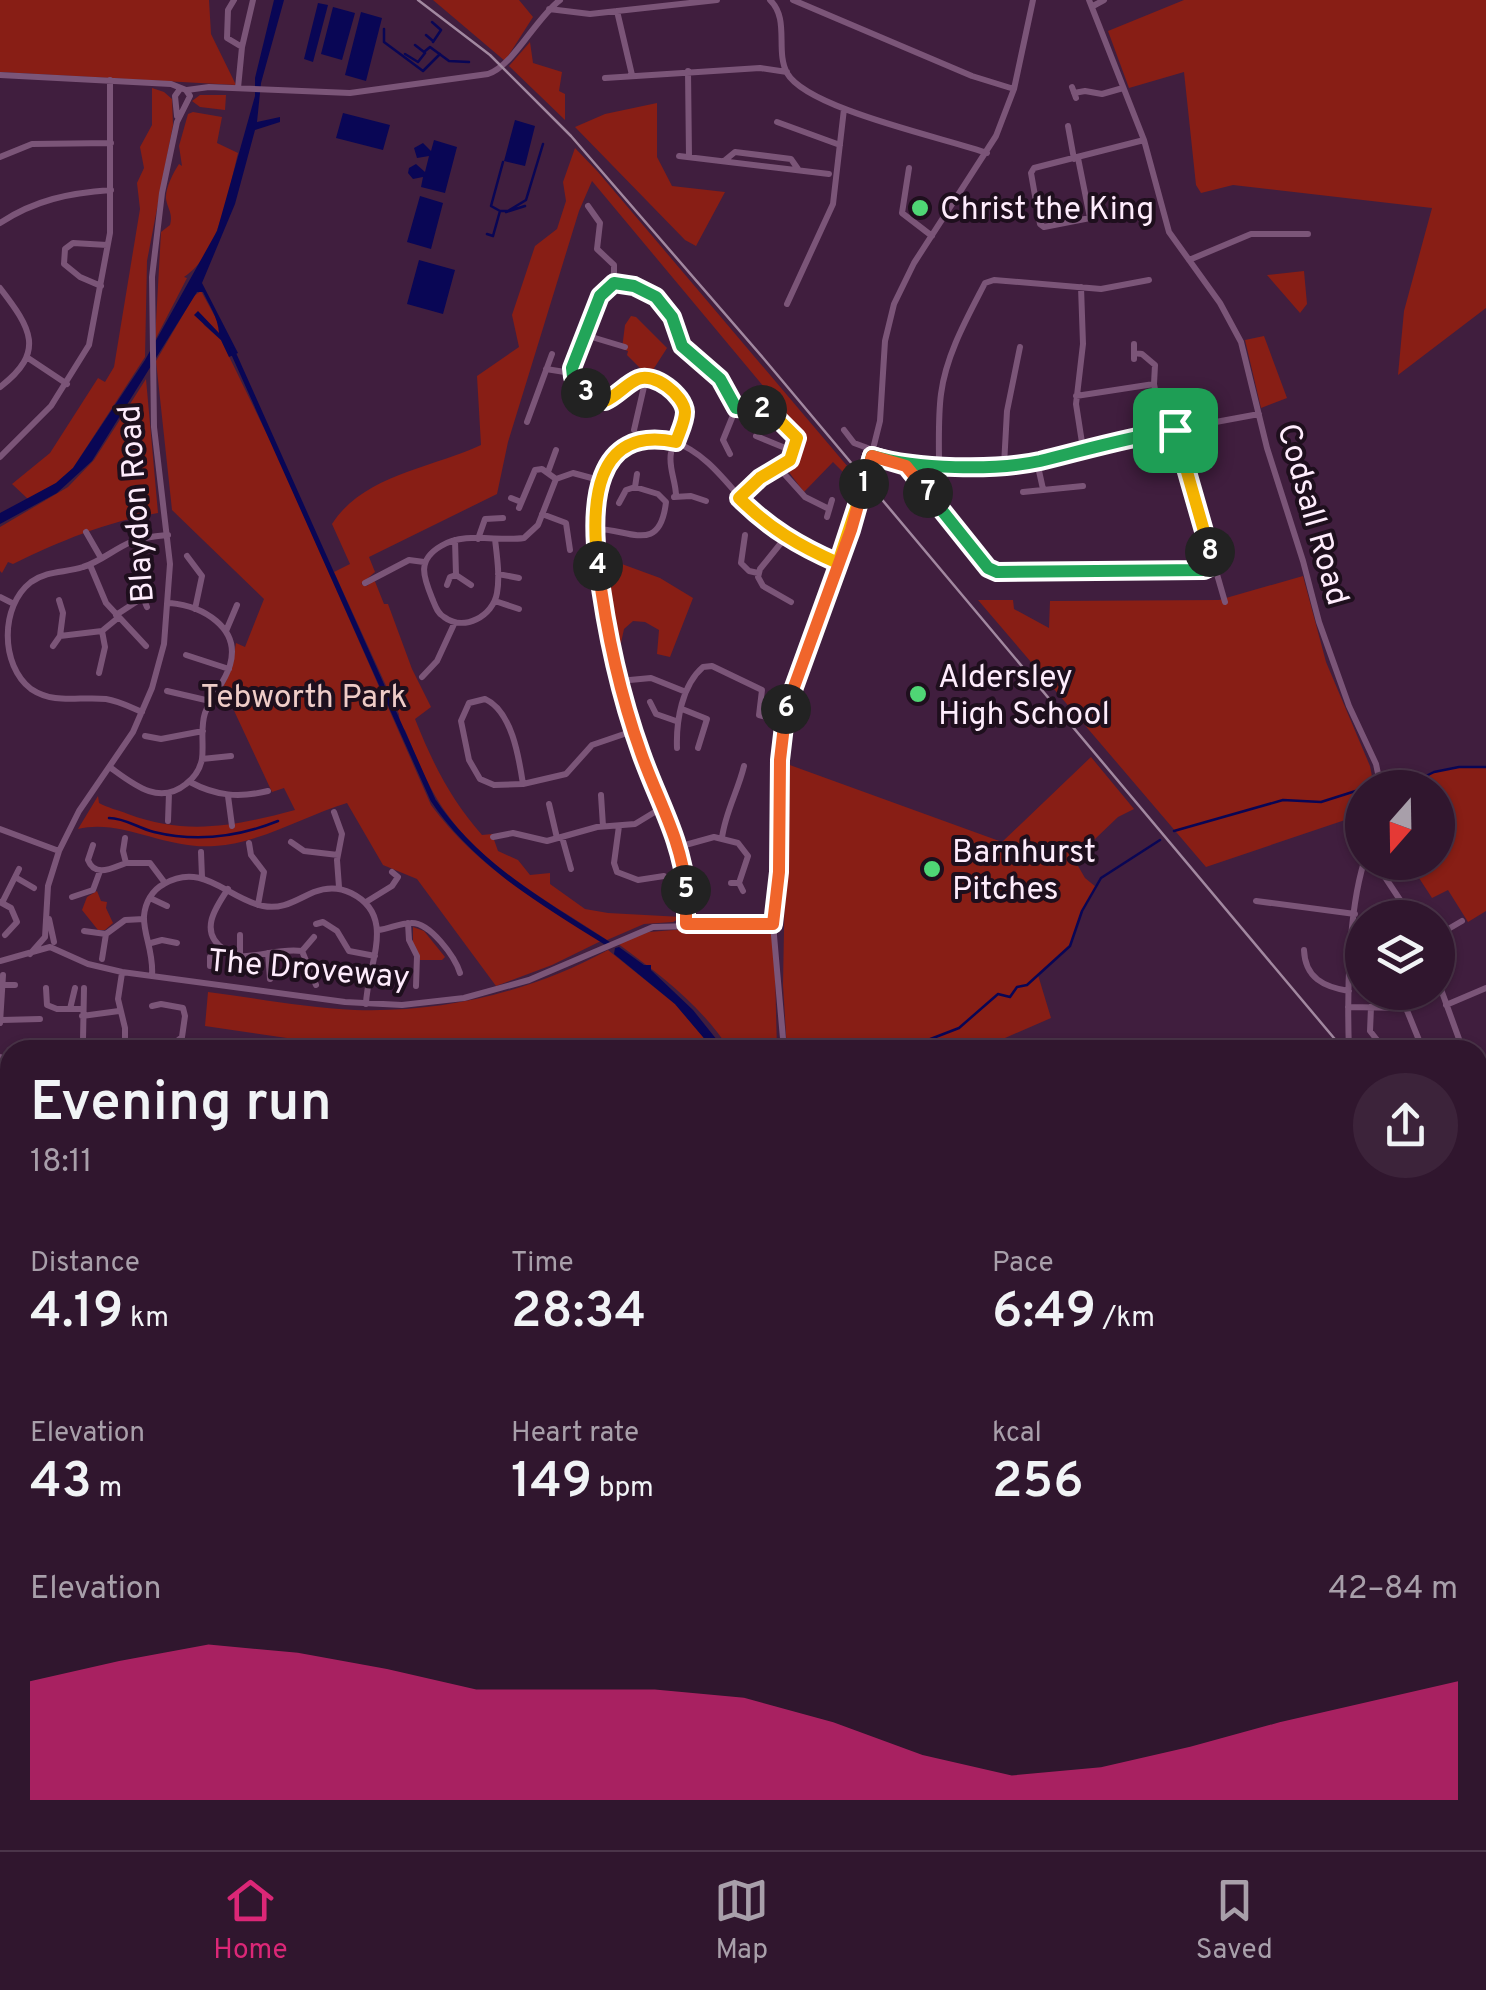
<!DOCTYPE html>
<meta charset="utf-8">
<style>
:root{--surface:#30162e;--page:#3c233a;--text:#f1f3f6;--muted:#a89faa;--line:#4b354a;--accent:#db2777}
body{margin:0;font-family:Overpass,sans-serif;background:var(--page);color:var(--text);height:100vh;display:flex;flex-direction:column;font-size:38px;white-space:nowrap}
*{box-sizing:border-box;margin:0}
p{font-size:32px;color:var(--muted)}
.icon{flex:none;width:55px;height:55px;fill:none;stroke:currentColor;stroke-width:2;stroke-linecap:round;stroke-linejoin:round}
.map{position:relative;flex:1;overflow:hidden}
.drawer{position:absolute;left:0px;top:1040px;width:1488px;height:810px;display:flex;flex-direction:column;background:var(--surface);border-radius:30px 30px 0 0;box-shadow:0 2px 8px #0004,0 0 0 2px var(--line)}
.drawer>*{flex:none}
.needle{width:65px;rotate:200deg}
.tools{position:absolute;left:1345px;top:770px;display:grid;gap:20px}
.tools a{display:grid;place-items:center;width:110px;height:110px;border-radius:50%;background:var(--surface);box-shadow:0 2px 8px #0004,0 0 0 2px var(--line);font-size:50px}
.pin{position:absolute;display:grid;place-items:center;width:85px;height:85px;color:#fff;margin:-42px;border-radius:20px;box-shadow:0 5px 15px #0006}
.km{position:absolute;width:50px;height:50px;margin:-25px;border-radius:50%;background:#222;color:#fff;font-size:28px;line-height:50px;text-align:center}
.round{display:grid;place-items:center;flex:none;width:105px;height:105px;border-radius:52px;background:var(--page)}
.overview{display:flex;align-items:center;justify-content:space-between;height:170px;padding:0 30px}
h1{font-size:55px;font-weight:600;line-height:75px}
.metrics{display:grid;grid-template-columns:repeat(3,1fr);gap:15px;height:170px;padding:10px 30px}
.metrics div{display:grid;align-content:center}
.metrics b{font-size:50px;font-weight:600}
.metrics small{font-size:28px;font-weight:400}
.metrics p{font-size:28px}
.chart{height:280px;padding:20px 30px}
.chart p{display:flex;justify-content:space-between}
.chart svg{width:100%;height:180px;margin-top:10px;fill:var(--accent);opacity:.7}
.menu{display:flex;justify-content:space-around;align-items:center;height:140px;border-top:2px solid var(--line);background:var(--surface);font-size:28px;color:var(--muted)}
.menu a{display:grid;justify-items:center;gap:5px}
.menu .selected{color:var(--accent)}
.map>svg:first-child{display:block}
.green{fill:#881e15}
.water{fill:#090655}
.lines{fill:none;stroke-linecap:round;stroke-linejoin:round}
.stream{stroke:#090655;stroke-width:2.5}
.canal{stroke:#090655;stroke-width:5}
.river{stroke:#090655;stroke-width:8}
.minor{stroke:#7b5578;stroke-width:6}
.rail{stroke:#a288a0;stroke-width:2.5}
.split-1-casing{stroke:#fff;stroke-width:20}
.split-2-casing{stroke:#fff;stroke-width:20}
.split-3-casing{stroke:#fff;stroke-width:20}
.split-4-casing{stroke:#fff;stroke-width:20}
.split-5-casing{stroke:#fff;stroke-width:20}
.split-6-casing{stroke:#fff;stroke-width:20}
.split-7-casing{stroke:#fff;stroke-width:20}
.split-8-casing{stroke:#fff;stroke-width:20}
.split-9-casing{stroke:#fff;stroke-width:20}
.split-1{stroke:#22a559;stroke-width:12}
.split-2{stroke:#f5b400;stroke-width:12}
.split-3{stroke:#22a559;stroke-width:12}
.split-4{stroke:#f5b400;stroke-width:12}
.split-5{stroke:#f0652b;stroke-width:12}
.split-6{stroke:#f0652b;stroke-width:12}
.split-7{stroke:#f0652b;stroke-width:12}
.split-8{stroke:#22a559;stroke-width:12}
.split-9{stroke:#f5b400;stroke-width:12}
.poi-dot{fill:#4fd675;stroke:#1e0f1d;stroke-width:4}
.labels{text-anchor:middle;stroke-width:8;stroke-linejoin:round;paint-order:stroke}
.poi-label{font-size:32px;fill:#feecfc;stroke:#1e0f1d;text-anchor:start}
.street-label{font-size:32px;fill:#feecfc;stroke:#1e0f1d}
.park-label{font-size:32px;fill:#eeccc7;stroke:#1e0f1d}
</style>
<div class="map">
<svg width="1486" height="1850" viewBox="0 0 1486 1850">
<rect width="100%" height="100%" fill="#401e3e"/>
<path class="green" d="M0 0H209L211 34 236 85 0 72Z
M433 0H519L533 17 505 61Z
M1184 0H1486V308L1398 375 1404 311 1432 208 1233 185 1201 193 1196 185 1184 72 1129 88 1108 31Z
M530 42 533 63 562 72 559 91 565 94V120L509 66Z
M152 88 164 92 172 99 173 125 147 261 145 357 73 468 56 483 28 499 12 484 50 453 98 378 105 382 114 367 140 209 137 183 144 168 140 147 152 125Z
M200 95H226L225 110 200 107 192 101Z
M657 103V157L672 186 725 192 696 246 685 240 575 127 605 114Z
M193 112 222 117 217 143 238 153C228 192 219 254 184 277L187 278 155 340 161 232 170 225C173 213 168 210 166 199 165 189 173 173 179 164L182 166 179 146 188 114Z
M575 148 598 172 859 480 858 487 833 462 804 492 785 467 795 459 802 444 795 431 768 405 774 399 592 181 579 211 508 442 497 494 369 557 375 572 361 584 367 586 374 579 384 604H388L412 669 431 707 415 719C432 762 451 800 482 835L492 834 498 851 518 860 530 875 550 873V884L585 909 608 913 682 917 673 922 644 924 607 940C551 903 487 870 447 814 428 788 417 759 405 730L400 726 399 714 334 572 350 564 332 524C363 475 432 468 481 445L477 376 519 347 512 315 535 246 557 229 566 201 563 182Z
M1304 271 1307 304 1300 313 1267 275Z
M201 291 219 324V334L198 312 204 325 221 340 278 457 431 805C476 866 537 902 601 941L552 965 496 986 417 879 383 865 347 803C304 816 261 843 215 846 165 850 121 818 78 829L98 796 99 803C108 808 118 810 128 814 187 836 235 826 295 810L284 788 272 792 223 687 232 667 236 643 245 647 264 599 172 510 156 361 194 296Z
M631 316 636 317 667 348 651 373H645L627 355 628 351 622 349 625 325Z
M1264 336 1287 398 1261 408 1245 340Z
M146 379 158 513C106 522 60 541 13 564L8 562 2 573 0 571V527L68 487 94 460Z
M600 556 660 578 693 598 670 657 657 654 659 630 645 622 633 621 624 629 619 652 615 653Z
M1303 576 1326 662 1370 766 1374 787 1362 788V811L1350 812 1348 819 1206 867 978 600H1013L1014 609 1049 628 1050 601 1219 600Z
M1091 757 1134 809 1118 817 1074 859 1085 878 1096 887 1082 911 1070 946 1038 975 1051 1018 1005 1038 994 1050H787L783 985 787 764 1002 842Z
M1459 767H1486V911L1468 922 1448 890 1432 898 1410 864 1438 862V848L1447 842 1438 827V788L1383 787 1382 784C1410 782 1432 772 1459 767Z
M97 891 101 901 107 902 106 908 113 923 105 930H98L82 910 87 897Z
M413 927 424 931 445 957 442 960H420L413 944Z
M711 927 767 929 774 935 777 1050H730C700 1004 659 974 617 943L649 932Z
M608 950 675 1004 714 1050H370L205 1026 208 992C256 998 306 1008 355 1010 442 1013 531 992 608 950Z
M4 1097 10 1108V1170L0 1168V1101Z
M162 1840H241L233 1850H175Z
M983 1840H1055L1047 1850H1004Z
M1071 1840H1206L1222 1850H1089Z"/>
<path class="water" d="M274 0H284L261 83 257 122 280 117V122L255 130 235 204 202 283 238 353 229 357 221 340 194 315 198 311 219 333C218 317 209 305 203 292H197L92 461 57 493 0 524V513L56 483 73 468 145 360 217 231 255 96V78Z
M318 3 328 5 313 62 304 59Z
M333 7 355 13 342 60 321 54Z
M361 12 382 18 366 81 345 75Z
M343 113 390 125 383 150 336 138Z
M515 120 535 126 525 166 504 161Z
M434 140 457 147 445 193 421 187 423 177 413 179 408 173 409 168 416 164 425 172 429 156 417 158 414 148 423 143 431 151Z
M420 196 443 203 431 249 407 242Z
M419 260 455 270 443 314 407 304Z
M619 947 644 965H651V970L693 1010 725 1050H714L675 1004 614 954 615 948Z"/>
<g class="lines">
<path class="stream" d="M432 22 441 30 433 42
M384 29V42L423 71 440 54
M426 35 433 41
M415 45 424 52 430 47 449 61 469 62
M405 54 418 62 425 53
M500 211H508L526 200 543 144
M506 212 525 206
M487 234 493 236 500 211 491 206 503 162
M1366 788 1414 782 1434 772 1459 767H1486
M109 818C125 818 138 828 154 832 195 842 238 837 278 821
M1174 831 1283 800 1321 802 1362 789
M902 1050 959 1028 998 994 1010 997 1017 987 1027 985 1070 946 1082 911 1101 878 1160 840
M1078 1840 1102 1850"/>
<path class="canal" d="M232 350 433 800C475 864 546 905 610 945"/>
<path class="river" d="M272 1850 280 1840"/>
<path class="minor" d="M234 0 228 10 227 38 242 47
M770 0C790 19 775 51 787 73 807 109 945 138 987 153
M793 0 972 76 1014 89
M1089 0 1144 140 1169 232 1220 303 1241 342 1267 448 1303 561 1319 622 1349 706 1376 764 1381 788
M1093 6 1104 0
M549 9 590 14 717 0
M617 11 632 75
M688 71 689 157
M0 75 171 84 186 90 190 96 177 122 162 193 152 277 154 427 170 564 164 644 152 688 133 732 79 811 59 851 48 886 45 937 30 954
M605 78 760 68 787 72
M1072 87 1076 98
M238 88 242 47 253 0
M187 90 209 87 350 93 488 74C513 66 535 19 560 0
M1074 93 1085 91 1102 94 1123 88
M177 116 175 96 180 89
M777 122 840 145
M1068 126 1074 159
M679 156 829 174
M0 157 32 144 111 143
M1078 158 1090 218 1044 227 1040 224 1031 173 1034 168 1144 140
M724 161 735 152 791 159 798 169
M909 168 902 213 932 236
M588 206 600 223 597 249 614 265V283
M0 223C35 200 69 193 111 190
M1189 260 1251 234H1308
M101 286 80 277 64 264 65 249 73 243 107 245
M1081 287 1083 344 1076 404 1083 449
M0 288C31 328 46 352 0 387
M787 304 833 204 844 109
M585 335 625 347
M1134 353 1142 354 1155 365 1154 384 1163 432
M28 358 67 384
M1134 359V344
M546 369 571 373
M1076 396 1154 384
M527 422 552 354
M1175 429 1225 602
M634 430 646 378
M844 430 854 443 873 450
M756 436 795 452
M675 443 683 422 684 406C647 359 645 382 605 401L589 397 571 373 600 295 614 283 634 286 655 297 672 317 682 346 720 379 736 408 745 411H768C832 451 771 467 739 498
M671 453C668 467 676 481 676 496
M730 454 723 440 736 408
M872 456 906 466 1037 462 1140 436 1259 414
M0 457 51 406 89 345 110 233V80
M1037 462 1043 489
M939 465C939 442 938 417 941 394 946 355 967 318 985 283L994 280 1101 289 1149 280
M1004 465 1007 411 1020 347
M906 466 988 568 997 572 1188 571 1212 566
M778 467 805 497 829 509
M548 472 556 450
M1023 492 1083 486
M674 497 691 496 706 501
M511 498 521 502
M619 503 626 490 635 487 637 474
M519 508 535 470 542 469 556 479
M542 514 566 523 570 550
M827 517 832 500
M595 529C628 528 660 556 666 502L658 494 635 487
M86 532 101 558
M745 535 741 563 749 571 758 573
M785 538 760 569 758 577 763 586 791 602
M478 539 485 519 503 518
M495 539C497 557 500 576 497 593 493 616 464 632 444 617 437 613 435 605 432 598 423 576 417 560 441 546 465 531 498 542 524 538L538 525 556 479 573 473 599 480
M455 540 456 575
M187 556 202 576 195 609
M90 565 106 603 146 646
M137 567C146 580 140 594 147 607
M498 574 519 578
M365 583 409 560 424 562
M447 585 450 577 456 575 471 585
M0 597 14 604
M59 600 63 613 60 636
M495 601 519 609
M116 615 142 598
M226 631 237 605
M53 646 60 636 102 631 119 617
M186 655 229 669
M99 673 105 647 102 631
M422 677 437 661 455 622
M619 681 651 678 686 692
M167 691 210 701
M650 702 656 714 676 721
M682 709 707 719 698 748
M142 712C130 707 119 701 106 699 79 696 55 705 31 689 0 665 0 606 31 582 48 570 65 573 83 567 100 562 114 549 131 542 143 537 156 536 168 535
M145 736 161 739 203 731
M677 748C676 721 682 685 703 667L712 666 762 690 759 715 770 718
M202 759 231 756
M111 768C133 784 159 806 186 784 194 778 200 769 202 759 204 744 200 728 205 713 211 696 225 683 230 665 241 627 202 606 170 603
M190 782C216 796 239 798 268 791
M523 784C519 758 512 711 485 699L469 703 461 721 469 760 480 779 494 785 523 784 566 774 592 745 633 731
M601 795 603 826
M228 796 232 826
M549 804 557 838
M334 812 342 834 337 860 339 887
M168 821 169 793
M619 826 614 863 617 872 638 880 664 876
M0 829 59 851
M493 837 513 833 547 841 597 827 635 824 663 807
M562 837 571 869
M125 838 123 851 126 863H150L165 883
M722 838C725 813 738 791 744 766
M291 842 304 851 338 855
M249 843 251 855 264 872 258 905
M93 845 88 860C95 878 112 868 126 863
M678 847 714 837 738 843 748 856 739 883
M201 852 202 877
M1375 862 1412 918
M15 877 34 888
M731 883H739L743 891
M228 889C215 908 198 933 225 950 232 954 239 957 247 956 266 955 283 948 302 951
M72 897 93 890 100 871
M150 898 167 906
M1256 901 1355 914
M0 902 11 908 17 922 5 935
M366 902 392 886 398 877 392 872
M2 903 19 869
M49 919 54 942
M408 923 409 940 417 956 416 986
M316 924 323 922 337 931 349 951 375 956
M686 924C687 899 685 873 679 848 671 816 653 787 642 756 619 696 579 539 599 479 604 467 612 457 623 450 639 440 656 437 674 442 712 454 736 498 764 523 786 541 812 552 838 563
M379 930C389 929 400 923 411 923 430 922 455 957 460 973
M84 931 106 934 125 920 144 919
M1438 935 1462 921
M151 943 162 940 177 943
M1304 950C1305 978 1324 987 1349 991
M302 951 316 985
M302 951 314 937
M268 953 270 979
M240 956V935
M102 959 106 934
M0 961 50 947 88 964 122 972 345 1002 402 1005 464 998 529 980 653 927 773 924
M210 966V957L218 945
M122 973 118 999 125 1028V1050
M152 976C154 952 143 934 144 916 145 903 152 890 164 884 203 861 228 899 263 906 284 910 297 899 314 892 327 887 339 887 351 893 398 916 367 965 366 1004
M1438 981 1463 1050
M3 985H15
M46 988 47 1005 57 1009H82
M1446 1005 1486 988
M1348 1007 1406 1008 1423 1050
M1371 1007 1370 1031 1385 1050
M70 1009 75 988
M82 1016 119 1011
M2 1020 40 1019
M0 1023 3 975
M52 1043H78L83 1040 84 988
M126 1044 172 1045 182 1037 185 1016 183 1008 161 1004 152 1006
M784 1050 773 924 779 872V760L786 706 861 497 880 421 885 341 894 304 914 263 996 136 1014 89 1033 0
M1349 1050C1347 996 1348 914 1364 862
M0 1057 10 1062
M1478 1086 1486 1107
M1478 1161 1486 1165
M1478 1244 1484 1262
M1478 1313 1486 1311
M0 1321 10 1325
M1478 1369 1486 1372
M1478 1416 1486 1418
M1478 1488 1486 1489
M0 1499 5 1495
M1485 1541 1486 1543
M1478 1560 1486 1558
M1478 1626 1486 1624
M1478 1656 1486 1659
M1478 1700 1486 1702
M1478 1737 1486 1726
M154 1840 168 1850
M1255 1840 1268 1846
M1335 1840 1340 1850
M92 1850 103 1840
M239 1850 246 1840
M1429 1850 1431 1840"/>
<path class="rail" d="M418 0 490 55 571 136 764 359 1344 1050
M1478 1208 1486 1218"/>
</g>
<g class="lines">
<defs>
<path id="split-1" d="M864 484 872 456C916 469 994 471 1040 461 1085 450 1129 437 1175 430"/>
<path id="split-2" d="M762 410 773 414 797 438 790 460 760 478 739 498C769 528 799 546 838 563L864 484"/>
<path id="split-3" d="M586 393 573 377 572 368 600 296 614 283 634 286 656 297 672 317 682 346 720 379 736 408 762 410"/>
<path id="split-4" d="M586 393 605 401C617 396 626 384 638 379 654 372 684 395 685 412 685 422 679 433 676 442 592 424 591 509 598 566"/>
<path id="split-5" d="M598 566C606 630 619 692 641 753 657 799 682 840 686 890"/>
<path id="split-6" d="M686 890V924H773L779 872 780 760 786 709"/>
<path id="split-7" d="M786 709 851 530 872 456 906 466 928 493"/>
<path id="split-8" d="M928 493 988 568 997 572 1204 570 1212 566 1210 552"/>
<path id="split-9" d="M1175 430 1210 552"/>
</defs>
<use href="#split-1" class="split-1-casing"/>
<use href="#split-2" class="split-2-casing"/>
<use href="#split-3" class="split-3-casing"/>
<use href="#split-4" class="split-4-casing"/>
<use href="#split-5" class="split-5-casing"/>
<use href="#split-6" class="split-6-casing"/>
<use href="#split-7" class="split-7-casing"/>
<use href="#split-8" class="split-8-casing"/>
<use href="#split-9" class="split-9-casing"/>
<use href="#split-1" class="split-1"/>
<use href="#split-2" class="split-2"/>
<use href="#split-3" class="split-3"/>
<use href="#split-4" class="split-4"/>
<use href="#split-5" class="split-5"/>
<use href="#split-6" class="split-6"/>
<use href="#split-7" class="split-7"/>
<use href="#split-8" class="split-8"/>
<use href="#split-9" class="split-9"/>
</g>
<g class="poi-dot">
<circle cx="920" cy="208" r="10"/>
<circle cx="918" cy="694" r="10"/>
<circle cx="932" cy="869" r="10"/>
</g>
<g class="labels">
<g class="poi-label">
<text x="940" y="219">Christ the King</text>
<text x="938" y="687">Aldersley<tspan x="938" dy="37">High School</tspan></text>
<text x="952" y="862">Barnhurst<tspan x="952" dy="37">Pitches</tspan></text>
</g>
<g class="street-label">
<text transform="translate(135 504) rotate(-94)" y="11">Blaydon Road</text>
<text transform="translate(1314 514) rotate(74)" y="11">Codsall Road</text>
<text transform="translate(309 968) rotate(5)" y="11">The Droveway</text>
</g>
<g class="park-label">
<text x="304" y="707">Tebworth Park</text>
</g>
</g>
</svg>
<div class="tools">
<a><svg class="needle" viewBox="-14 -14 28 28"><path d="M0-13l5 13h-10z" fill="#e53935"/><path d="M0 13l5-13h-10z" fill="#a89faa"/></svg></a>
<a><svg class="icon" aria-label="layers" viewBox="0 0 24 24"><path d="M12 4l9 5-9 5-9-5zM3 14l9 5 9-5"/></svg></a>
</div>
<div class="pin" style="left:1175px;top:430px;background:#1e9e55"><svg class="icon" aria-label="arrive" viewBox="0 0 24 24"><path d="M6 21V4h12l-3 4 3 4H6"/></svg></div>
<b class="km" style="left:864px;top:484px">1</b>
<b class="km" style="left:762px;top:410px">2</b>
<b class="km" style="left:586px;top:393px">3</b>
<b class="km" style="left:598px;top:566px">4</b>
<b class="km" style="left:686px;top:890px">5</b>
<b class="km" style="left:786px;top:709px">6</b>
<b class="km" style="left:928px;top:493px">7</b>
<b class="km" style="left:1210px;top:552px">8</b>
<section class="drawer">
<div class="overview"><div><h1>Evening run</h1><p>18:11</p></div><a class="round"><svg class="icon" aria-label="share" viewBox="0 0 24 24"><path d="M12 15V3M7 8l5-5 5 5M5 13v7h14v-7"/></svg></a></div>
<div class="metrics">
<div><p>Distance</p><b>4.19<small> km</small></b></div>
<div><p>Time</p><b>28:34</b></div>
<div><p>Pace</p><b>6:49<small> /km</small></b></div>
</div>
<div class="metrics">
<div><p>Elevation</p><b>43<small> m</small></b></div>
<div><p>Heart rate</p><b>149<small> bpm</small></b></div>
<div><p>kcal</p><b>256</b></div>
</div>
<div class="chart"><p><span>Elevation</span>42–84 m</p>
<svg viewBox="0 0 160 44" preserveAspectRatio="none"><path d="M0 44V15L10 10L20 6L30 8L40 12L50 17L60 17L70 17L80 19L90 25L100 33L110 38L120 36L130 31L140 25L150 20L160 15V44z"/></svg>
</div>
</section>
</div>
<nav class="menu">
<a class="selected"><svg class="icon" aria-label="home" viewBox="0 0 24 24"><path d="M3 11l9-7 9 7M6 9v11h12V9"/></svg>Home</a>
<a><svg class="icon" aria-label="map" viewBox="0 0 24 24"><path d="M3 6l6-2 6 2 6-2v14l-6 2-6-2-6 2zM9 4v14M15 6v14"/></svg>Map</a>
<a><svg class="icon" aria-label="saved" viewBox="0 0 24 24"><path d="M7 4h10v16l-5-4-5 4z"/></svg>Saved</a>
</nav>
